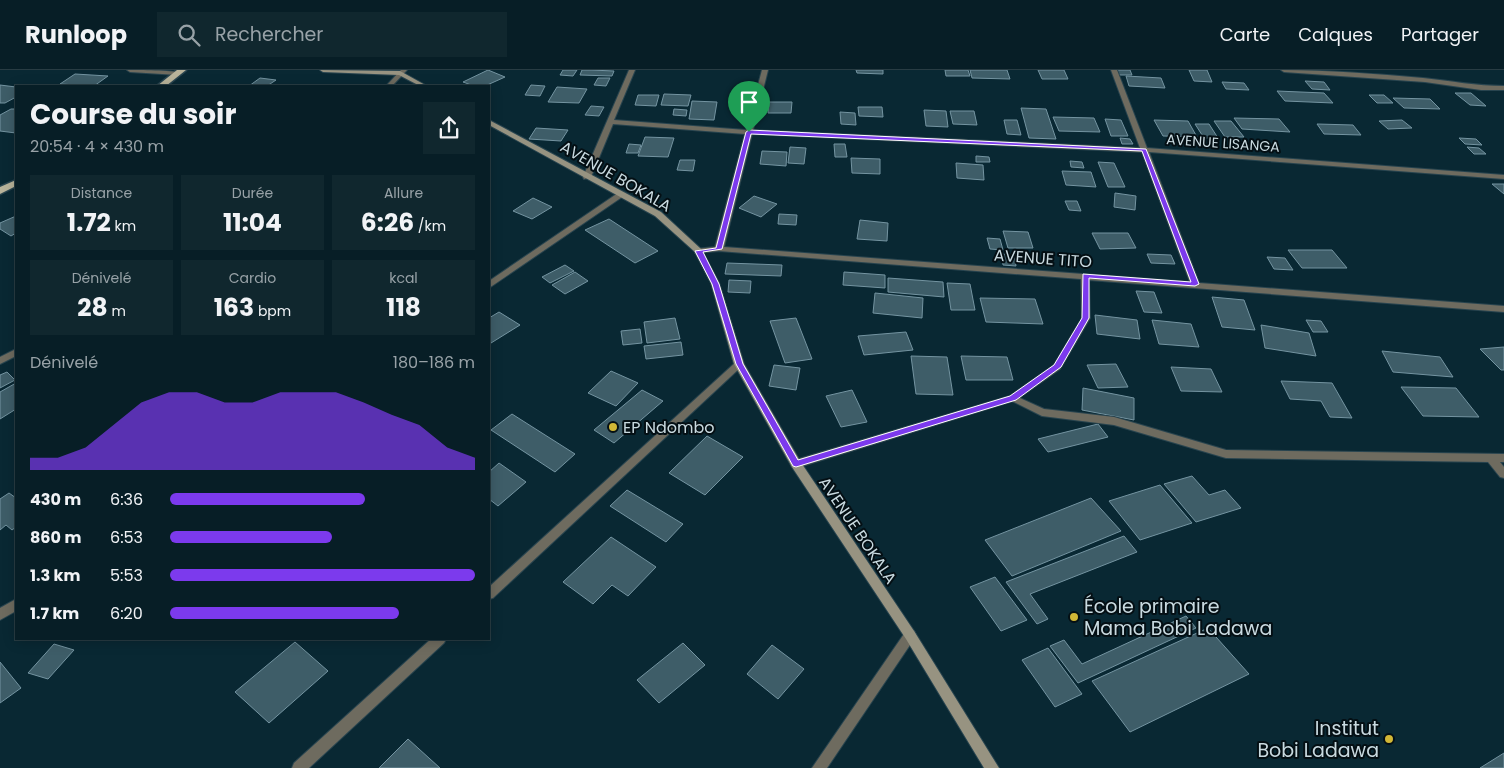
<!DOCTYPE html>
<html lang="fr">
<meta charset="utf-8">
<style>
:root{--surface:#071e26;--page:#10272e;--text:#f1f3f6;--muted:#98a2a7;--line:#283c43;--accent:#7c3aed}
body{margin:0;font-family:Poppins,sans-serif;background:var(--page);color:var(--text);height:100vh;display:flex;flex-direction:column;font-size:19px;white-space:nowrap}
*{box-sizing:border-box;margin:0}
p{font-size:16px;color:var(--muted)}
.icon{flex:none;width:28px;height:28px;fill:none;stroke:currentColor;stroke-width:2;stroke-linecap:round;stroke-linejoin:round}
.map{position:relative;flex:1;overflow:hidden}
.panel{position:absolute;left:15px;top:15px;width:475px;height:555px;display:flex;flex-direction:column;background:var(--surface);border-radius:0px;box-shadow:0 2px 12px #0003,0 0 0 1px var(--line)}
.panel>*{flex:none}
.pin{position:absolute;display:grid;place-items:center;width:42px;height:42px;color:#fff;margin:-51px -21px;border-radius:50% 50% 50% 0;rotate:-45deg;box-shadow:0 0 5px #0007}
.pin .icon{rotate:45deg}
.round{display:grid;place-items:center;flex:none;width:52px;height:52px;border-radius:0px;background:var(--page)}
.head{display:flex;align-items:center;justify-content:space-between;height:85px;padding:0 15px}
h1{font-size:28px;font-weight:700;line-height:38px}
.metrics{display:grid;grid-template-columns:repeat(3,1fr);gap:8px;height:85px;padding:5px 15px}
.metrics div{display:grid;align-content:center;border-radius:0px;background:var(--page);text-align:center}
.metrics b{font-size:25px;font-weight:700}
.metrics small{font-size:14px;font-weight:400}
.metrics p{font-size:14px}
.chart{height:140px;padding:10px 15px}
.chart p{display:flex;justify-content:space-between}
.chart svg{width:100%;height:90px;margin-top:5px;fill:var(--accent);opacity:.7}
ul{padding:0 15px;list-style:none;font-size:16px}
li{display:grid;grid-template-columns:80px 60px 1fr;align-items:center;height:38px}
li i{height:12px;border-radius:6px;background:var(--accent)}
header{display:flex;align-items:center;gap:30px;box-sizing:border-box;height:70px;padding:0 25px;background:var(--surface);border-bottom:1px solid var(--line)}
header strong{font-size:24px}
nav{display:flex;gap:28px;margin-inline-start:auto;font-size:18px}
.search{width:350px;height:45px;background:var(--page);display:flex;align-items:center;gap:12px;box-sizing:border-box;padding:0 18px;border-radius:0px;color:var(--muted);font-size:19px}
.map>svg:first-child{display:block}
.building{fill:#3e5d68;stroke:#7494a1}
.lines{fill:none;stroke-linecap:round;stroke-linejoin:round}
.lane-casing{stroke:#28444f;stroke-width:2}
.street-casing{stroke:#28444f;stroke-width:2}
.secondary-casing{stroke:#28444f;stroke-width:2}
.primary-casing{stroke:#28444f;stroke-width:3}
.lane{fill:#6e6b5f;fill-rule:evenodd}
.street{fill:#6e6b5f;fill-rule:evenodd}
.secondary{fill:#979381;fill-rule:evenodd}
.primary{fill:#b8b39a;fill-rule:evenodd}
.route{fill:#7c3aed;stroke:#fff;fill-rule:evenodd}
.poi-dot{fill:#d1b736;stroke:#040f14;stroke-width:2}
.labels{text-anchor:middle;stroke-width:4;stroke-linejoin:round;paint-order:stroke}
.far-street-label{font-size:14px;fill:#c9dae0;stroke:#040f14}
.street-label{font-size:16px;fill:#c9dae0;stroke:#040f14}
.poi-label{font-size:16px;fill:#c9dae0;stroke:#040f14;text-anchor:start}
.near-poi-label{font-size:19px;fill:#c9dae0;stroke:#040f14;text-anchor:start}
</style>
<header>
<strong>Runloop</strong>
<div class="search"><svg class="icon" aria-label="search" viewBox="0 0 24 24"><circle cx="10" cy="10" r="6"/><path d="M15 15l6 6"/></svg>Rechercher</div>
<nav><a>Carte</a><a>Calques</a><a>Partager</a></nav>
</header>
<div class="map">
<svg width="1504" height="698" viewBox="0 0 1504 698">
<rect width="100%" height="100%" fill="#092833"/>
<path class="building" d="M488 0 505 7 485 16H474L463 12Z
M563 0H577L573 6 560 5Z
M582 0H591L614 1 612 6 580 5Z
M856 0H883V4L857 3Z
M945 0H968L970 6H946Z
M970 0H1007L1010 9 972 8Z
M1038 0H1064L1068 9H1042Z
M1117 0H1130L1132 5H1119Z
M1189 0H1207L1212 12 1194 11Z
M75 4 108 6 94 16 60 14Z
M1126 6 1161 8 1165 18 1129 16Z
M260 8 276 10 267 16H249Z
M598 8H610L606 16 594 15Z
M1305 11 1324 12 1330 20 1312 19Z
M1222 12 1244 13 1249 20 1226 19Z
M0 15 16 17V27L5 33H0Z
M531 15 545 16 540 26 525 25Z
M557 17 587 19 579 33 548 32Z
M1277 21 1324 23 1333 33 1285 31Z
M1455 23H1471L1486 36 1470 35Z
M664 24 691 25 688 36 661 35Z
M638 25H659L656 36 635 35Z
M1369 25H1384L1393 33H1377Z
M1393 28 1430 29 1440 39 1404 38Z
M692 31 717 32 714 50 689 49Z
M769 32H792L791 43H768Z
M591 36 604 37 599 46 585 45Z
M858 37H882L883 47 859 46Z
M1021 38 1046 39 1056 69 1029 68Z
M11 39H16V63L0 61V45Z
M674 39 687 40 686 46 673 45Z
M924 40 946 41 948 57 926 56Z
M950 41H974L977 55 953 54Z
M840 42 855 43 856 55 841 54Z
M1053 47 1094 48 1100 62 1059 61Z
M1234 48 1279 49 1290 62 1242 59Z
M1105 49 1121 50 1128 66H1111Z
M1004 50H1017L1021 65 1007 64Z
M1154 50 1188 51 1197 67 1163 66Z
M1402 50 1412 58 1388 59 1379 51Z
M1214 51H1231L1244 67H1225Z
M1195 54H1209L1218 68H1204Z
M1317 54 1353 55 1361 65 1324 64Z
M536 58 568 60 561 71 529 69Z
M645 67 674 68 668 87 638 86Z
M1120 68 1130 69 1133 74H1122Z
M1459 68 1476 69 1482 75 1465 74Z
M629 74 641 75 638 83H626Z
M834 74H845L847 87H835Z
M790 77 806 78 804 94 788 93Z
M1467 77 1479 78 1486 84H1474Z
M762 81 787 82 786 96 760 94Z
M976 86 989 87 990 92H976Z
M851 88 880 89V104L852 103Z
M680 90H695L693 101 677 100Z
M1070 91 1082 92 1084 98 1071 97Z
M1098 92 1114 93 1125 117H1108Z
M956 93 983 95 984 110 957 108Z
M1062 101 1091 102 1096 117 1066 115Z
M1492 114H1504V124Z
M1115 123 1136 126 1135 140 1114 137Z
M754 126 777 134 761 147 739 138Z
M533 128 552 137 532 149 513 141Z
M1065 131H1077L1081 141 1069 140Z
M779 144 797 145 796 155 778 154Z
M16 146V163L11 166 0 159V153Z
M609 149 658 181 635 193 585 160Z
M860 150 888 153 887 171 857 169Z
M1003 161 1028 162 1033 178H1008Z
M1092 163H1128L1136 178 1100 179Z
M987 168 1000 169 1003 180 990 179Z
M1288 180H1332L1347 198H1302Z
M1002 184 1014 185 1016 196 1003 195Z
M1147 184 1171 185 1175 194 1151 193Z
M1267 187 1285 188 1293 200 1274 199Z
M727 193 782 195 781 206 725 204Z
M565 195 574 201 550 213 542 207Z
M575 202 588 211 565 224 552 215Z
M844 202 885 205V218L843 215Z
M888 208 943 212 944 227 888 222Z
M729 210 751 211 750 223 728 222Z
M947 213 970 214 975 240H951Z
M1136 221 1154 222 1162 243 1144 242Z
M875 223 923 228 922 248 873 243Z
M1212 227 1244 230 1255 260 1222 257Z
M980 228 1035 229 1043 254 986 252Z
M499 242 520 255 491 273 489 272V248Z
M1095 245 1137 250 1140 269 1097 264Z
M675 248 680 269 647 273 644 252Z
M796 248 812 289 785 293 770 251Z
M1152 250 1191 254 1199 277 1159 274Z
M1306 250 1321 251 1328 262H1313Z
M1261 255 1309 263 1316 286 1265 278Z
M640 259 642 273 623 275 621 261Z
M906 262 913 280 864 285 858 266Z
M681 272 683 285 646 289 644 276Z
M1504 277V300H1501L1480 279Z
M1382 281 1440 287 1453 307 1393 302Z
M911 286 947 287 953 325 916 324Z
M961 286 1007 287 1013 310H966Z
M1116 294 1128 317 1098 318 1087 295Z
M774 295 800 298 796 320 769 316Z
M1171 297 1211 299 1222 322 1181 321Z
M611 301 638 313 616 336 588 323Z
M7 302 15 310 0 318V305Z
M1281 311 1332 313 1352 348 1330 347 1321 331 1290 329Z
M16 313V339L0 349V322Z
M1401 317 1456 318 1479 347 1423 346Z
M1083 318 1134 328V350L1082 340Z
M642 320 663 331 614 373 594 360Z
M852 320 867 352 841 357 826 326Z
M512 344 575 384 555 402 491 360Z
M1098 354 1108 367 1048 382 1038 369Z
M707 366 743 387 705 425 669 403Z
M499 393 526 412 498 436 489 429V402Z
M1192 406 1209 425 1225 420 1241 438 1196 452 1164 414Z
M1160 415 1192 453 1140 470 1109 431Z
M627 420 683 454 666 472 610 436Z
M9 423 16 428V457L12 460 6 455 0 460V429Z
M1091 428 1121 461 1012 506 985 470Z
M1124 466 1137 482 1030 524 1048 549 1037 554 1006 512Z
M611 467 656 497 628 526 612 515 593 534 563 512Z
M995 507 1027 550 1001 561 970 517Z
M1186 546 1196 558 1078 613 1050 576 1064 570 1082 594Z
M1208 558 1249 604 1130 662 1092 611Z
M295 572 328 601 269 653 235 622Z
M683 573 705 595 659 633 637 610Z
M54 574 74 580 48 609 28 603Z
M772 575 804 599 778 629 747 604Z
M1048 578 1082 624 1055 637 1022 590Z
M0 592 21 618 0 633Z
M408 669 440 698H379Z
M1504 683V698H1480Z"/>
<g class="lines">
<defs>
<path id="lane" d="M1013 325 1044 339 1114 347 1226 380 1504 384V392H1500L1504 397V408L1500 407 1488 392 1226 388 1114 355 1042 346 1010 330 1008 328Z"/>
<path id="street" d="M127 0C141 0 170 0 181 3L178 5 130 2Z
M401 0H407L392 16H386Z
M629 0H635L614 50 746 60 762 0H768L753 60 1140 78 1111 0H1117L1147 78 1504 105V109L1149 82 1199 213 1504 236V242L1089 210 1090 248 1060 299 1016 330 796 398 792 397 791 394 792 391 1010 326 1054 295 1082 248 1081 209 719 181 695 183V179L715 177 745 64 613 54 591 107 584 109 583 107ZM752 64 1142 82 1190 212 724 177Z
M1281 0C1328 0 1376 4 1423 8 1451 11 1477 16 1504 16V20H1481L1425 12 1284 2Z
M618 123H624L625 125 489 218V211Z
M16 279V286L0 294V287Z
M739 291 744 294 742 296 493 528 489 529V517L736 292Z
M16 529V541L0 550V538Z
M910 559 914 561 916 565 914 569 827 698H812L906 561Z
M431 569H446L444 573 309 698H292L294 693Z"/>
<path id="secondary" d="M320 0 400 1 427 16H420L399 5 323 2Z
M489 50 661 142 701 179 719 213 744 294 800 391 914 561 999 698H984L906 569 792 397 734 294 711 213 695 182 655 146 489 55Z"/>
<path id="primary" d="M177 0H186L166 16H157Z
M16 110V116L0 124V117Z"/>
</defs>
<use href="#lane" class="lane-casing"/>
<use href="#street" class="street-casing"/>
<use href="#secondary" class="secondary-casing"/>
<use href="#primary" class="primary-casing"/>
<use href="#lane" class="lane"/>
<use href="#street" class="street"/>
<use href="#secondary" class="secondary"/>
<use href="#primary" class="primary"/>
</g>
<path class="route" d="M749 60 1146 79 1199 214 1195 216 1089 208V248L1061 297 1016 330 796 397 793 396 736 294 712 214 695 181 716 178 746 62ZM751 64 1142 81 1191 212 1083 204 1082 248 1054 295 1010 326 798 390 743 294 719 214 703 182 722 179Z"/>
<g class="poi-dot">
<circle cx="613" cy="357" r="5"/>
<circle cx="1074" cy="547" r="5"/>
<circle cx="1389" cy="669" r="5"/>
</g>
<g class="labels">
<g class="far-street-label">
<text transform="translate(1223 73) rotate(4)" y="5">AVENUE LISANGA</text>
</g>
<g class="street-label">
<text transform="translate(616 106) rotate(30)" y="6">AVENUE BOKALA</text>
<text transform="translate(1043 188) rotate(4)" y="6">AVENUE TITO</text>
<text transform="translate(858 460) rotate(56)" y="6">AVENUE BOKALA</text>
</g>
<g class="poi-label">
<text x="623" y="363">EP Ndombo</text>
</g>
<g class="near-poi-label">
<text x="1084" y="543">École primaire<tspan x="1084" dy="22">Mama Bobi Ladawa</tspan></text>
<text x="1379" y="665" text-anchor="end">Institut<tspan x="1379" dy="22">Bobi Ladawa</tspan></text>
</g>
</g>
</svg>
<div class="pin" style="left:749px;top:62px;background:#1e9e55"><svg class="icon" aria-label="arrive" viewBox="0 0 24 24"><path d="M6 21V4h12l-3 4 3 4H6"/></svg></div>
<section class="panel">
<div class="head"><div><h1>Course du soir</h1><p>20:54 · 4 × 430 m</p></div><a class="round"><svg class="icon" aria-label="share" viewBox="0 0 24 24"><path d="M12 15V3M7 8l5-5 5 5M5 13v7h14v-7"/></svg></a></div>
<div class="metrics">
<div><p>Distance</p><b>1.72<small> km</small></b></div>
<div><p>Durée</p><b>11:04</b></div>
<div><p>Allure</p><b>6:26<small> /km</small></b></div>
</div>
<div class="metrics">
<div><p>Dénivelé</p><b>28<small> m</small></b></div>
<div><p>Cardio</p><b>163<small> bpm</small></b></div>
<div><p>kcal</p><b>118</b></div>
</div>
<div class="chart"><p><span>Dénivelé</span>180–186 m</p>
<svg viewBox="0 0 160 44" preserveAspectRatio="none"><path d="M0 44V38L10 38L20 33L30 22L40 11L50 6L60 6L70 11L80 11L90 6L100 6L110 6L120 11L130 17L140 22L150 33L160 38V44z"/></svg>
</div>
<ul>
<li><b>430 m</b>6:36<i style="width:64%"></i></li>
<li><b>860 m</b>6:53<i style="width:53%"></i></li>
<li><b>1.3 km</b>5:53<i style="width:100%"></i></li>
<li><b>1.7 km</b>6:20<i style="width:75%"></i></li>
</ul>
</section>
</div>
